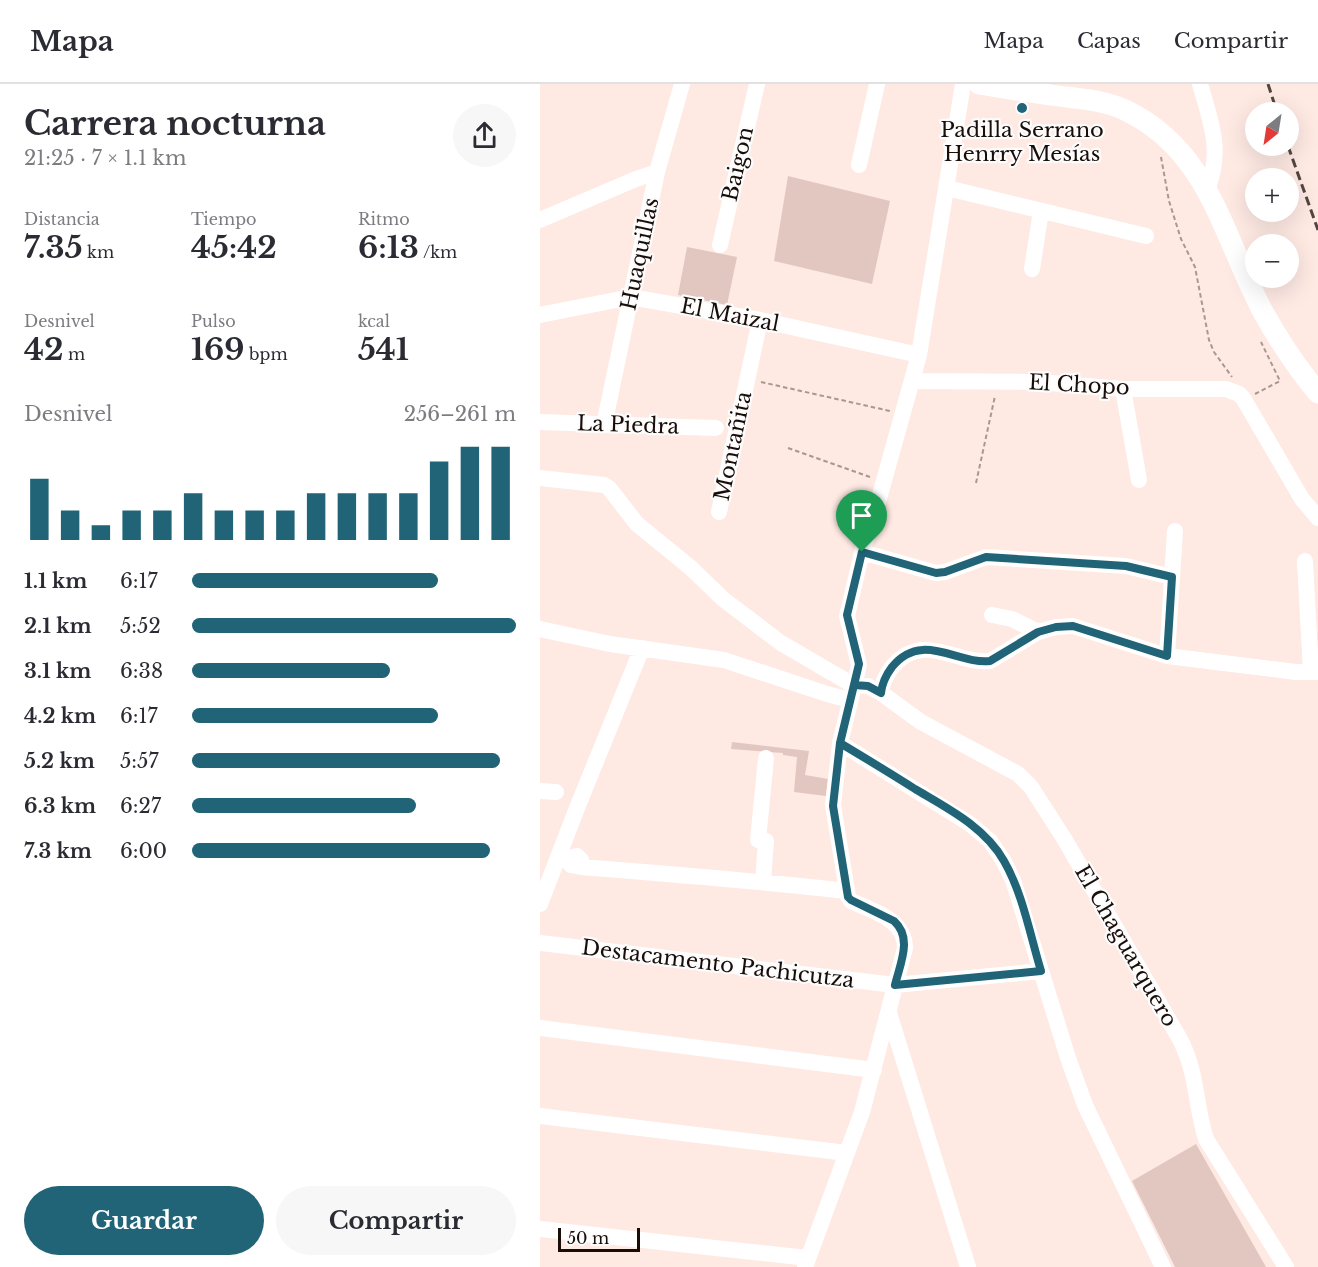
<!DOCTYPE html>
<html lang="es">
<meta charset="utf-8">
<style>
:root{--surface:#fff;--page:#f7f7f7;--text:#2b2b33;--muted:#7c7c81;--line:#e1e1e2;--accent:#216477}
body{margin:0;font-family:"Libre Baskerville",serif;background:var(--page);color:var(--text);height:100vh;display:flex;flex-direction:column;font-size:22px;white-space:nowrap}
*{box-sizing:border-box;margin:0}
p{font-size:20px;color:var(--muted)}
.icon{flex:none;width:33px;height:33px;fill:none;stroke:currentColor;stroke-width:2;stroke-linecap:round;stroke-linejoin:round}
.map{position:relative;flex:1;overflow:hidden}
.details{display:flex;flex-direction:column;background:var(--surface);width:540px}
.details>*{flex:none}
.needle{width:39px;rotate:210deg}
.tools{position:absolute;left:705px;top:18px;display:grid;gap:12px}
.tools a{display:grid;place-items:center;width:54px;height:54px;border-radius:50%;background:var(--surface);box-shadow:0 6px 24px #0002;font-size:30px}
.scale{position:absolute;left:18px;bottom:15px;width:82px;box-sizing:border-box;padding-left:6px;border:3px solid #180d09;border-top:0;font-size:16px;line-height:21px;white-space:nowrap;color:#180d09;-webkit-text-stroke:4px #fcfcfc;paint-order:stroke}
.pin{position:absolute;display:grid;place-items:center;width:51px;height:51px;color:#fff;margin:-62px -26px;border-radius:50% 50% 50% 0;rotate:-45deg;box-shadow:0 0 6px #0007}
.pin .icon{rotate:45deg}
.round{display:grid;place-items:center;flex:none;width:63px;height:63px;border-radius:32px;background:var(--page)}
.summary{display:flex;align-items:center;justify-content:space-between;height:102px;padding:0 24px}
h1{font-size:33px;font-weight:700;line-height:45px}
.stats{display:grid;grid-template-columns:repeat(3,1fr);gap:9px;height:102px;padding:6px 24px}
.stats div{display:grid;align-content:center}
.stats b{font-size:30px;font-weight:700}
.stats small{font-size:16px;font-weight:400}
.stats p{font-size:16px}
.chart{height:168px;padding:12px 24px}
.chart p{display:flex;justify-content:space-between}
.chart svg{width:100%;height:108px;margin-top:6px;stroke:var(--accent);stroke-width:6}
.cta{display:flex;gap:12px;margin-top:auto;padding:12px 24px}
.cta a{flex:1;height:69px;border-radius:36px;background:var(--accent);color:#fff;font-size:24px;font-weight:700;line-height:69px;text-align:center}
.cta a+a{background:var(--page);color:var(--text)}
ul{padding:0 24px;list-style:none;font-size:20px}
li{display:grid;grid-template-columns:96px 72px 1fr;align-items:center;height:45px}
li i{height:15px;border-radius:8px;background:var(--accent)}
header{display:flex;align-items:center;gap:36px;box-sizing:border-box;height:84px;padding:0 30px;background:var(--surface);border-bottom:2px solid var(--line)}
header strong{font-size:28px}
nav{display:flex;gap:33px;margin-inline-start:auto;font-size:21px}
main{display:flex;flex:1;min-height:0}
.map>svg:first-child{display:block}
.green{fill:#e1c7c0}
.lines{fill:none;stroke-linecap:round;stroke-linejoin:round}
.path{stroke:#a99792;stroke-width:2;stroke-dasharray:4.5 3;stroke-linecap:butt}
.minor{stroke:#fff;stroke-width:16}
.major{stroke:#fff;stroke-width:21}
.rail{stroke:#534641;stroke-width:3;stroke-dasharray:9 4.5;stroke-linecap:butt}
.route-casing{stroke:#fff;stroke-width:12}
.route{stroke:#216477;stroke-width:8}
.poi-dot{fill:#216477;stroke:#fcfcfc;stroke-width:2}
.labels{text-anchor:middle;stroke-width:4.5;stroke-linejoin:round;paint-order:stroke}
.poi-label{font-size:21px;fill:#180d09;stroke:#fcfcfc}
.street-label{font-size:21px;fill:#180d09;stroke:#fcfcfc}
</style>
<header>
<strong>Mapa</strong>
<nav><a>Mapa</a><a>Capas</a><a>Compartir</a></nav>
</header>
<main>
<section class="details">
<div class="summary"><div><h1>Carrera nocturna</h1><p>21:25 · 7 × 1.1 km</p></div><a class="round"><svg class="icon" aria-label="share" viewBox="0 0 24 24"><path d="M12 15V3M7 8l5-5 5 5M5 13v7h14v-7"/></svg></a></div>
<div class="stats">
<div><p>Distancia</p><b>7.35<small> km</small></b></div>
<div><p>Tiempo</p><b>45:42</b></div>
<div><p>Ritmo</p><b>6:13<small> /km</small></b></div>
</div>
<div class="stats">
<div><p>Desnivel</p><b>42<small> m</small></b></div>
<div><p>Pulso</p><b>169<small> bpm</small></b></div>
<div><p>kcal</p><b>541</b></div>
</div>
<div class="chart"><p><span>Desnivel</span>256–261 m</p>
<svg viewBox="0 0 160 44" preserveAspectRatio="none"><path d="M5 44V19M15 44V32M25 44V38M35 44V32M45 44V32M55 44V25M65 44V32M75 44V32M85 44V32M95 44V25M105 44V25M115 44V25M125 44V25M135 44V12M145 44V6M155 44V6"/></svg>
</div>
<ul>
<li><b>1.1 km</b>6:17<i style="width:76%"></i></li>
<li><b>2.1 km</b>5:52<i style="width:100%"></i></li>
<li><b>3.1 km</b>6:38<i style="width:61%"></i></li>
<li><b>4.2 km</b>6:17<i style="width:76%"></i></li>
<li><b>5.2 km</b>5:57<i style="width:95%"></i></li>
<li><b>6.3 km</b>6:27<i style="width:69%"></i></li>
<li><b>7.3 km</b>6:00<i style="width:92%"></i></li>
</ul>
<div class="cta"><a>Guardar</a><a>Compartir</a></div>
</section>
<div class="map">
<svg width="778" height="1183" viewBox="0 0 778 1183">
<rect width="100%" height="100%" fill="#fee9e3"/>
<path class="green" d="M248 92 350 117 332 200 234 177Z
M147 163 197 173 187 221 138 211Z
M192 658 269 667 265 691 288 695 286 712 254 708 257 673 243 671V669L191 665Z
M656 1060 726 1183H635L592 1097Z"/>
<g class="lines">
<path class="path" d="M621 73 629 117 641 155 655 183 669 256 674 268 692 293
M221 298 350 327
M715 310 740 297 721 258
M248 364 330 393
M436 399 455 312"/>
<path class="minor" d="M660 0C671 39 683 67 667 106
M319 81 337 0
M407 104 606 152
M0 136 96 95 117 88
M180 161 217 0
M492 185 501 127
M0 231 91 213 220 236 379 271
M372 297 498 298 583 305H686L699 310 703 314 762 415 778 434
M583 305 599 396
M0 338 176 344
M64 341 117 88 142 0
M0 394 64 401 69 404 97 440 151 484 183 515 241 559 313 601 328 602 341 609 381 638 478 690 491 703 525 756 641 957C658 992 655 1021 666 1055L746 1183
M179 428 220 236
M322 468 396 489 405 488 446 473 586 482 632 493
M765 477 771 588
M452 531 472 535 498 548
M0 545 70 560 184 576 287 610 310 616
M627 572 635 447
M341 609C342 599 346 591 352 583 382 546 418 581 450 577L498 548 516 543 533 542 627 572 756 588H778
M300 659 430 740 450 757 463 776 473 796 528 974 545 1021 623 1183
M0 707 16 708
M41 783V776L37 772 30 774 29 778 31 781 41 783C130 790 218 797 307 807
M223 798 226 757 218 756 226 674
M0 820 37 724 102 564
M0 859 355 901 501 887
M349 929 428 1183
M0 944 334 986
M0 1032 307 1069
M0 1145 268 1174
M265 1183 322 1028 365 864C365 835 333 827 311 817L308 813 293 721 300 659 319 581 307 532 322 468 338 418 379 271 423 0"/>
<path class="major" d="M439 0C463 4 487 8 511 11 536 15 563 15 587 27 669 67 683 152 722 226 738 255 757 284 778 309"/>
<path class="rail" d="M728 0 737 28
M748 62 778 146"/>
</g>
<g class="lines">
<defs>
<path id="route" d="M322 468 307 531 319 580 300 659 293 722 308 813 311 816 354 837C373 854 360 880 355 901L501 887C490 851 483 810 464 777 445 743 407 724 375 705 350 689 325 674 300 659L314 601 328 602 341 609C342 599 346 591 352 583 382 546 418 581 450 577L498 548 516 543 533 542 627 572 632 493 586 482 446 473 405 488 396 489 322 468"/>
</defs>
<use href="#route" class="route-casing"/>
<use href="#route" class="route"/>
</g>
<circle class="poi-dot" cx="482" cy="24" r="6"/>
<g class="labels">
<g class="poi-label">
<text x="482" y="53">Padilla Serrano<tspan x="482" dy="24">Henrry Mesías</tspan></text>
</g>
<g class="street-label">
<text transform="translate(198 80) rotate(-77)" y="7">Baigon</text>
<text transform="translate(100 170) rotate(-78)" y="7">Huaquillas</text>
<text transform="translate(190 231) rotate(11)" y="7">El Maizal</text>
<text transform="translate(539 301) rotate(3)" y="7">El Chopo</text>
<text transform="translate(88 341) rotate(2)" y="7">La Piedra</text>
<text transform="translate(193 362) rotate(-78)" y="7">Montañita</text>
<text transform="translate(586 862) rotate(60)" y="7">El Chaguarquero</text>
<text transform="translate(178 880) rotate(7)" y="7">Destacamento Pachicutza</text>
</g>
</g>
</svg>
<div class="tools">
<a><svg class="needle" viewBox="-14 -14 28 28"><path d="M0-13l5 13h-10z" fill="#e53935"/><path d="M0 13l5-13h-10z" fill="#7c7c81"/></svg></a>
<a>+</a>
<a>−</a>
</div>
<div class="scale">50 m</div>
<div class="pin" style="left:322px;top:468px;background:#1e9e55"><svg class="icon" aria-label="arrive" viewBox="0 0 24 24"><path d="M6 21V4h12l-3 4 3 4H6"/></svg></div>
</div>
</main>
